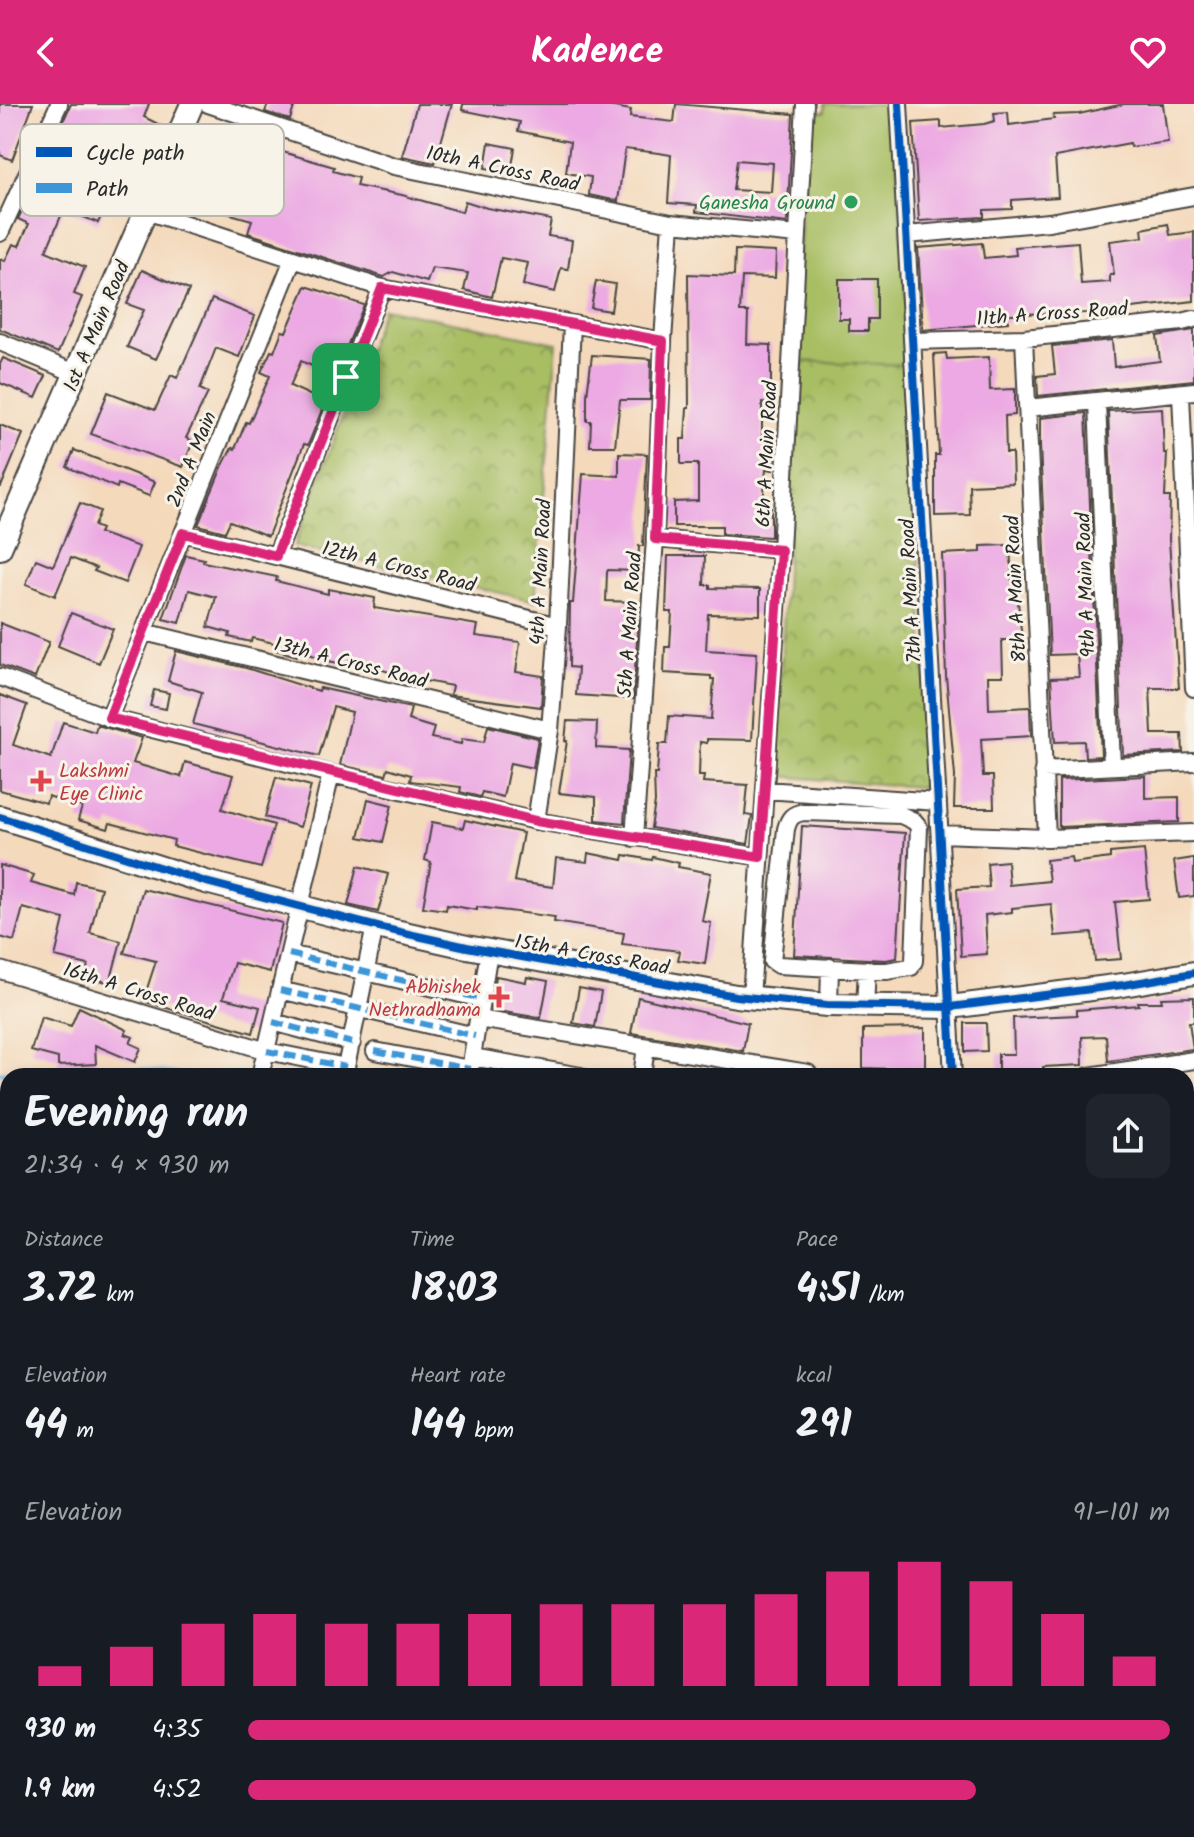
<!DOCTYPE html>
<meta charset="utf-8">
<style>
:root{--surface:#171b24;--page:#20242c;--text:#f1f3f6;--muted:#9ea1a6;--accent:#db2777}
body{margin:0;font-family:Kalam,sans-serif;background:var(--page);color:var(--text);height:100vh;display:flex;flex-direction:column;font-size:30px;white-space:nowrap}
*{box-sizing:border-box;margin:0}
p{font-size:26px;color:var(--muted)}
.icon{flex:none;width:44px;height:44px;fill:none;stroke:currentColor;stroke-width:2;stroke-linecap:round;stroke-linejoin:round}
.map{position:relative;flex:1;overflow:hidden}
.sheet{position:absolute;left:0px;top:964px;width:1194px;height:770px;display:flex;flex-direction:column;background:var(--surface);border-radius:24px 24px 0 0;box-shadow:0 4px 12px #0003}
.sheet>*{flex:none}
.pin{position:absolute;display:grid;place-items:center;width:68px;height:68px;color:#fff;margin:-34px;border-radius:16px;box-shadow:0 4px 12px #0006}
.round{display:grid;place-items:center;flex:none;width:84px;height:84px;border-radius:16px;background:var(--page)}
.head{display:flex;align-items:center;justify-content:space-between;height:136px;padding:0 24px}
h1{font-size:44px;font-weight:700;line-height:60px}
.metrics{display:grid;grid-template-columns:repeat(3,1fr);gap:12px;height:136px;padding:8px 24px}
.metrics div{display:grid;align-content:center}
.metrics b{font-size:40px;font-weight:700}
.metrics small{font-size:22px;font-weight:400}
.metrics p{font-size:22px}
.chart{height:224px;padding:16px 24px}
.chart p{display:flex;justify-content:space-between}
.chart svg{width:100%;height:144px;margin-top:8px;stroke:var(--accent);stroke-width:6}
ul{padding:0 24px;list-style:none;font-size:26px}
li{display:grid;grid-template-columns:128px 96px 1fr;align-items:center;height:60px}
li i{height:20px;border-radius:10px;background:var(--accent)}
header{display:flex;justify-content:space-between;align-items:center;height:104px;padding:0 24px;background:var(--accent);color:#fff;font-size:36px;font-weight:700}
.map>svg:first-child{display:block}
.grass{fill:url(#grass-dots);stroke:#6a7447;stroke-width:2}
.cemetery{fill:url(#cemetery-stones);stroke:#6a7447;stroke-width:2}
.park{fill:url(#park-crowns);stroke:#6a7447;stroke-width:2}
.pitch{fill:#a8be63;stroke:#6a7447;stroke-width:2}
.water{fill:url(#water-rules);stroke:#446d82;stroke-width:2}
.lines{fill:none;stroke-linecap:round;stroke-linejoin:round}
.stream{stroke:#5eafd9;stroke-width:5}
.building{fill:#eca9e3;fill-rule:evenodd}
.street-casing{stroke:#494541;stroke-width:20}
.secondary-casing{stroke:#494541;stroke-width:26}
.street{stroke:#fff;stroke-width:16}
.secondary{stroke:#fff;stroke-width:22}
.quiet{stroke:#3c96d7;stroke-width:6;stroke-dasharray:12 6;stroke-linecap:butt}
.cycleway-casing{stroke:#f7f3e8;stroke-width:13}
.cycleway{stroke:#0057b8;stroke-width:8}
.route-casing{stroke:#fff;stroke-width:16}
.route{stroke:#db2777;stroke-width:10}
.leisure-dot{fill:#2e9e5b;stroke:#f7f3e8;stroke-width:3}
.health-dot{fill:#e0444e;stroke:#f7f3e8;stroke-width:3}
.labels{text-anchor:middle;stroke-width:6;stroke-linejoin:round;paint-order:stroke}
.street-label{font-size:20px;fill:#2b2b2b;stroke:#f7f3e8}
.leisure-label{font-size:20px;fill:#27864d;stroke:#f7f3e8;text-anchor:end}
.health-label{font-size:20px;fill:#be3a42;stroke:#f7f3e8;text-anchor:start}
.key{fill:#f7f3e8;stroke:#bab7af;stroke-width:2}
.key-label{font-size:22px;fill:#2b2b2b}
</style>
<header><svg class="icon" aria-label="back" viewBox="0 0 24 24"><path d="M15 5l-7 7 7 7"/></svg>Kadence<svg class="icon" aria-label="heart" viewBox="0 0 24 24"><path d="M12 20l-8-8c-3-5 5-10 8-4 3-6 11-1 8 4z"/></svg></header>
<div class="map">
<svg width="1194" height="1733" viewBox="0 0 1194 1733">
<defs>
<pattern id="grass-dots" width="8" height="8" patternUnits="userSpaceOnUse" patternTransform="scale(2)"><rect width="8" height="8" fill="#a8be63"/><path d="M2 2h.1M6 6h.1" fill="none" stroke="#899b52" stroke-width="1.8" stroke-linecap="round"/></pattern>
<pattern id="cemetery-stones" width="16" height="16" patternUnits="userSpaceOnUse" patternTransform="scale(2)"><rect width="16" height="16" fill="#a8be63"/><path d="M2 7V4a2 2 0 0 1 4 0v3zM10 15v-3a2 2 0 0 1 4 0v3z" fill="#899b52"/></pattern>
<pattern id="park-crowns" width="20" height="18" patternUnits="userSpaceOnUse" patternTransform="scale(2)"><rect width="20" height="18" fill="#a8be63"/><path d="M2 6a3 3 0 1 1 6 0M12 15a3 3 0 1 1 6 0" fill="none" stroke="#899b52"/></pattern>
<pattern id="water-rules" width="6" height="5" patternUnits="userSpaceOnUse" patternTransform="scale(2)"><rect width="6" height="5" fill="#5eafd9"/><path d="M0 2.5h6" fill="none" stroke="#4e8fb0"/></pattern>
</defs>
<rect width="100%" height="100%" fill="#f7f3e8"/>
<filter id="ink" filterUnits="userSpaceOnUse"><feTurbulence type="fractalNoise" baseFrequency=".0125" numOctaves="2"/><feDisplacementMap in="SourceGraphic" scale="16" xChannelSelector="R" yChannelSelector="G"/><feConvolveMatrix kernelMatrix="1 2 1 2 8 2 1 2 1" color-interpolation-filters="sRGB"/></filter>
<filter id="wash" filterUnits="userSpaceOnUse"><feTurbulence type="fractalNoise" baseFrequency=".006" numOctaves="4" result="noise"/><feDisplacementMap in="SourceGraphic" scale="32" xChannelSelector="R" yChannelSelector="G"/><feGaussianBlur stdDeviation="1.8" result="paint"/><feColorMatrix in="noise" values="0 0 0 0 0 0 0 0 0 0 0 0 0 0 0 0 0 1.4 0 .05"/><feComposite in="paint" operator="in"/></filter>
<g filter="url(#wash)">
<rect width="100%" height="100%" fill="#f4d9bb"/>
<path class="grass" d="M58 1726H159L156 1733H70Z
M335 1726H1029L1046 1733H332Z"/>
<path class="cemetery" d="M159 1726H239L245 1732 157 1733Z"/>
<path class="park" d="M825 0H894L931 684 776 672 808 8H825Z
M383 204 557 239 535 497 294 442Z"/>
<path class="pitch" d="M825 0H894L910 261 793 257 808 8H825Z"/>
<path class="water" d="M1194 1014V1727L1186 1723V1015Z"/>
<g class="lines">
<path class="stream" d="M0 969 122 963 185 972"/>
</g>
<g id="blocks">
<path class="building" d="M0 0H33L12 56 0 51Z
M71 0H149L144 13 160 21 150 41 147 39 134 71 123 66 98 119 64 105 46 147 85 163 74 190 82 193 58 249 0 225V155L5 157 13 140 19 142 29 120 18 115 26 98 29 100 34 90 39 93 46 77 55 81 68 41 55 35Z
M268 0H295L290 16 265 8Z
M417 0H452L435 59 402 52Z
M463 0H598L631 6 630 13 674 18 676 0 793 10 787 119 696 108 697 101 668 99 671 51 659 49 625 45 618 97 589 91 591 73 566 69 570 38 518 27 520 18 462 6ZM737 56 773 59 771 88 733 86Z
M1124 0H1163L1168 38 1131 43 1130 39 1055 53 1058 93 1012 96V105L984 106V113L919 117 913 19 941 17V24L984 20 995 17 994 9 1008 8 1009 21 1054 15 1053 11 1079 10Z
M245 37 334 63 333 67 358 74 356 82 402 91 462 108 465 97 487 104 551 116 548 132 572 136 568 165 561 164 555 188 523 181 528 159 501 154 492 193 464 186 468 169 432 164 427 178 393 168 384 173 248 129 252 116 216 106 219 93 229 96Z
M489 39 515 44 511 68 485 64Z
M1168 120 1170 131 1194 128V197L1087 209 1007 210 1008 218 923 226 918 144 982 139 984 154 1016 151 1015 143 1078 138 1081 180 1110 178V171H1114L1110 137 1143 133 1142 125Z
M735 146 776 148 775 174 742 173 740 208H748L747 240 771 241V300L762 299V334H775L773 366 766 365 763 401H771V433L722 430V422H674V398L698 397V360H681V335H685L687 304H689L688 170 734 172Z
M142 166 189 186 156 255 127 243 144 206 127 200Z
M839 175H877V215H868V227H849V215H839Z
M596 177 615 180 611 207 591 204Z
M306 182 364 201 335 272 301 257 290 282 325 298 308 341 304 340 268 432 230 417 225 428 198 421 222 363 232 344 235 345 246 318 249 319 270 272 261 268 271 247 274 248 282 227 286 228Z
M212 195 255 212 239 253 216 244 200 285 208 289 186 334 193 337 183 363 91 330 108 288 155 306 171 271 177 274Z
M1194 226V276L1038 292 1037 272 1055 270 1052 242 1112 236 1114 263 1160 257 1157 232Z
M946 249 947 255 989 253 990 286 1015 285V311L1005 312 1006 349H1012L1013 379 969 381 970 411 935 412V351H939L934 250Z
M592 251 651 255 650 296H620L615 342H590L591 317H587V291Z
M3 254 46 272 36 294 0 279V260Z
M1162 304 1164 349H1167L1165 393H1170L1169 436 1179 584H1150L1152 630H1182L1183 648 1123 651 1108 307Z
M1086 309 1101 652 1085 653 1084 637 1055 638 1051 574 1079 573 1077 550 1050 551 1040 342V314Z
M0 321 23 330 1 383H0Z
M74 346 155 378 149 392 118 380 117 384 67 363Z
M619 349 647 350 643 442H639L638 467 608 466 607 468 606 497 637 498 638 522 633 595 576 591 578 564 569 563 570 499H573L583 370 619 372Z
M80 399 100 407 94 422 101 425 99 429 139 443 125 479 94 467 96 464 71 454 55 492 26 480 36 455 53 462Z
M1010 441 1012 479H1016L1022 536H1002L1003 572H988L989 605 1030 603 1031 632 981 635 983 672H993L994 704H954L955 672 946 572 942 450 981 448V442Z
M186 451 204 455 203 458 277 473 276 477 328 490V485L375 494 374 504 478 521 476 532 520 538 516 568 543 572 541 603 457 592 450 591 452 582 404 573 350 555 349 561 328 557 299 546 297 552 276 546 278 540 252 534 251 538 229 533 230 529 208 523 216 493 189 486 180 519 163 515Z
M668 452H705L704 481H710V484L760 485V511L708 510 706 546 757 549 752 636 707 635V639L700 638 699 672H704L703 678 748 681 745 711 752 712 748 740 651 724 655 698 654 670H657L659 640H667L669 612 711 615 714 575H711V572L664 569 665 543H670L672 508H666Z
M71 509 113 525 99 559 58 542Z
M0 519 49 538 35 574 0 561Z
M176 547 246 564 319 587 320 584 411 604 408 616 434 624 431 634 461 640 462 635 484 638 488 622 538 634 533 664 510 659 503 693 482 688 480 693 460 688 461 683 410 677 411 671 388 664 386 671 340 661 352 608 333 603 319 652 193 620 202 588 168 577Z
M154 586 169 589 166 605 150 602Z
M0 591 27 601 13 641 51 654 63 618 95 628 97 621 142 634 133 659 181 673 185 658 233 671 222 705 274 721 261 764 173 742 174 736 110 719 108 725 78 716 82 703 48 692 46 699 0 686Z
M567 617 597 618 596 644 629 646 624 719 596 716V693L559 689 567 637H565Z
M1145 672V694L1179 693V718L1059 723V676Z
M276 673 311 682 300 723 265 713Z
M368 695 392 701 383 738 359 733Z
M465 716 523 729 514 777 518 778 553 783 556 754 587 758 588 749 623 756 624 751 652 756 653 753 679 759 678 763 711 769 702 817 711 819 705 860 678 856 680 847 622 840 624 829 554 818 555 813 477 803V806L447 801 446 806 423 803 431 758 425 756 432 718 463 724Z
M802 722 905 729 897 854 886 856 794 851Z
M1144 746 1149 795 1115 798 1121 855 1095 857 1092 829 1055 832 1051 800 1012 804V808L985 811 987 850 961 852 957 785 989 783 987 759 1007 757 1009 781 1049 777 1046 756 1071 753 1072 759 1110 754V749Z
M1194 754V792L1179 794 1174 757Z
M0 761 34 771 31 779 74 791 76 778 101 784 90 829 121 837 110 879 85 872 88 861 55 853 64 815 23 804 14 837 0 833Z
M358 762 388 770 378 808 348 801Z
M143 785 282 819 270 868 234 859 223 894 260 903 253 929 143 897 156 857 124 849Z
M496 872 526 878 527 873 548 877 541 914 491 906Z
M579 884 601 888 595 923 573 919Z
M638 893 748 919 743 947 631 929Z
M1194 893V918H1189L1193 945 1108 957 1106 932 1082 933 1083 961 1043 963V972H998V950H1014L1013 914 1077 911V906L1139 901 1138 898H1162L1161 894Z
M79 903 127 926 125 930 133 933 130 939 141 944 135 958 95 941 96 960 58 962V954L31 947 41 913 71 922Z
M965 919H986L987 947 965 948Z
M925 924V966L863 964V925Z"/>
</g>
</g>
<g filter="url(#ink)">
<use href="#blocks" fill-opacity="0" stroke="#494541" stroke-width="2"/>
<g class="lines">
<defs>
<path id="street" d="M208 0 394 62 671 119 797 131
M899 0 953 972
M146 107 382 184 663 237
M0 129 59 0
M907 131 1049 118 1194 92
M1024 234 1047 734
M912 237 1024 234 1182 218 1194 215
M0 238 75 269
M1181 290 1194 584
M1097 298 1112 662
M1027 304 1194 287
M183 429 558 522
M655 435 781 446
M276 452 382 184
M144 528 550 626
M0 573 109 614 331 670 536 717 760 753
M109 614 293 155
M1043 666 1194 658
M765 686 938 698
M804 708 901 711 914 717 919 723 914 857 911 863 887 867 778 861 772 857 786 725C789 714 792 710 804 708Z
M536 717 550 626 558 522 572 220
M940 730 1047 734 1194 729
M634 734 655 435 663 237 671 119
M289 850 482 895
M0 866 267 947 346 963 375 822
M280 886 475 932
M751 894 781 446 805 0
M829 901 830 863
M865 903 867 865
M478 915 808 969
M273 918 352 939
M375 947 470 965
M472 953 581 972
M260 972 331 670
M469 972 489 847
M642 972 646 943
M1089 972 1194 956
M0 1071 7 1054
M0 1275 8 1279
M0 1344 8 1347
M0 1414 8 1417
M0 1540 8 1543
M0 1709 8 1695
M258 1726 266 1733"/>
<path id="secondary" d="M0 444 192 0
M0 713 206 778 386 825 467 843 736 892 827 901 950 903 1123 881 1194 869
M0 1165 8 1169
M1098 1726 1115 1733"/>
</defs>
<use href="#street" class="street-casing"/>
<use href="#secondary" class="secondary-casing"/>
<use href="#street" class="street"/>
<use href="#secondary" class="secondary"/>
<path class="quiet" d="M289 850 482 895
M280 886 475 932
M273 918 352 939
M267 947 346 963
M375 947 470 965"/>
<defs>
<path id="cycleway" d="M899 0 953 972
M0 713 206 778 386 825 467 843 736 892 827 901 950 903 1123 881 1194 869"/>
</defs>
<use href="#cycleway" class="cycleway-casing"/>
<use href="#cycleway" class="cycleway"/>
</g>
</g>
<g class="lines" filter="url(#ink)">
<defs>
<path id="route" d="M382 184 663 237 655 435 781 446 760 753 536 717 109 614 183 429 276 452Z"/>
</defs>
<use href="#route" class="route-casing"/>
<use href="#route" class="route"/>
</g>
<circle class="leisure-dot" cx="851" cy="98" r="8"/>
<g class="health-dot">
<path d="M37 665h8v8h8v8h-8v8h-8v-8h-8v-8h8z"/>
<path d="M495 881h8v8h8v8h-8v8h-8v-8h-8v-8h8z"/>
</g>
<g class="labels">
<g class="street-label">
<text transform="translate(503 64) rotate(12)" y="7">10th A Cross Road</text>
<text transform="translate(1052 209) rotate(-4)" y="7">11th A Cross Road</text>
<text transform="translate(96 222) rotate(-67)" y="7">1st A Main Road</text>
<text transform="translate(766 350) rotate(-87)" y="7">6th A Main Road</text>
<text transform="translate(191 355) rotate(-68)" y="7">2nd A Main</text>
<text transform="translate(399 462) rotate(14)" y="7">12th A Cross Road</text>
<text transform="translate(540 468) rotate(-87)" y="7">4th A Main Road</text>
<text transform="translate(1085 481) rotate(-92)" y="7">9th A Main Road</text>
<text transform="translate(1015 485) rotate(-93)" y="7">8th A Main Road</text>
<text transform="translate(910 487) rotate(-93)" y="7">7th A Main Road</text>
<text transform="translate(629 521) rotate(-86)" y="7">5th A Main Road</text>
<text transform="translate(351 558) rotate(14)" y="7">13th A Cross Road</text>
<text transform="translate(592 850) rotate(10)" y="7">15th A Cross Road</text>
<text transform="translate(139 887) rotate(17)" y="7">16th A Cross Road</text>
</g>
<g class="leisure-label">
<text x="835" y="105">Ganesha Ground</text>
</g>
<g class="health-label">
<text x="59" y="673">Lakshmi<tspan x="59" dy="23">Eye Clinic</tspan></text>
<text x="481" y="889" text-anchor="end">Abhishek<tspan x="481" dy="23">Nethradhama</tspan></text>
</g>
</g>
<rect x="20" y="20" width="264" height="92" rx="12" class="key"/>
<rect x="36" y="43" width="36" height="10" fill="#0057b8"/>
<rect x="36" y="79" width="36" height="10" fill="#3c96d7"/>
<g class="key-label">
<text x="86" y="56">Cycle path</text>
<text x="86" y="92">Path</text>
</g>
</svg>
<div class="pin" style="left:346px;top:273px;background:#1e9e55"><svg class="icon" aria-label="arrive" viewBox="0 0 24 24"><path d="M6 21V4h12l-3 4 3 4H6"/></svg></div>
<section class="sheet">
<div class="head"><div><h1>Evening run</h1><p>21:34 · 4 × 930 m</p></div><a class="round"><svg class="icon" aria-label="share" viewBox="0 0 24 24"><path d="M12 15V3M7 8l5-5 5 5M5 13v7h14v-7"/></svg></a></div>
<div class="metrics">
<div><p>Distance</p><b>3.72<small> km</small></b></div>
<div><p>Time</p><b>18:03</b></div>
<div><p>Pace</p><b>4:51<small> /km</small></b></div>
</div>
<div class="metrics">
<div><p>Elevation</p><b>44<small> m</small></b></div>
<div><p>Heart rate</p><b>144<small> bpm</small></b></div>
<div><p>kcal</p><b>291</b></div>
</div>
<div class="chart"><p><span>Elevation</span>91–101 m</p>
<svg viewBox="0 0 160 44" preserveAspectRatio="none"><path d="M5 44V38M15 44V32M25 44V25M35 44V22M45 44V25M55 44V25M65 44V22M75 44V19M85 44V19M95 44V19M105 44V16M115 44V9M125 44V6M135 44V12M145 44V22M155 44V35"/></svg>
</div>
<ul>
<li><b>930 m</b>4:35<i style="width:100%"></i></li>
<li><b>1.9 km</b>4:52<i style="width:79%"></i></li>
</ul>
</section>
</div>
